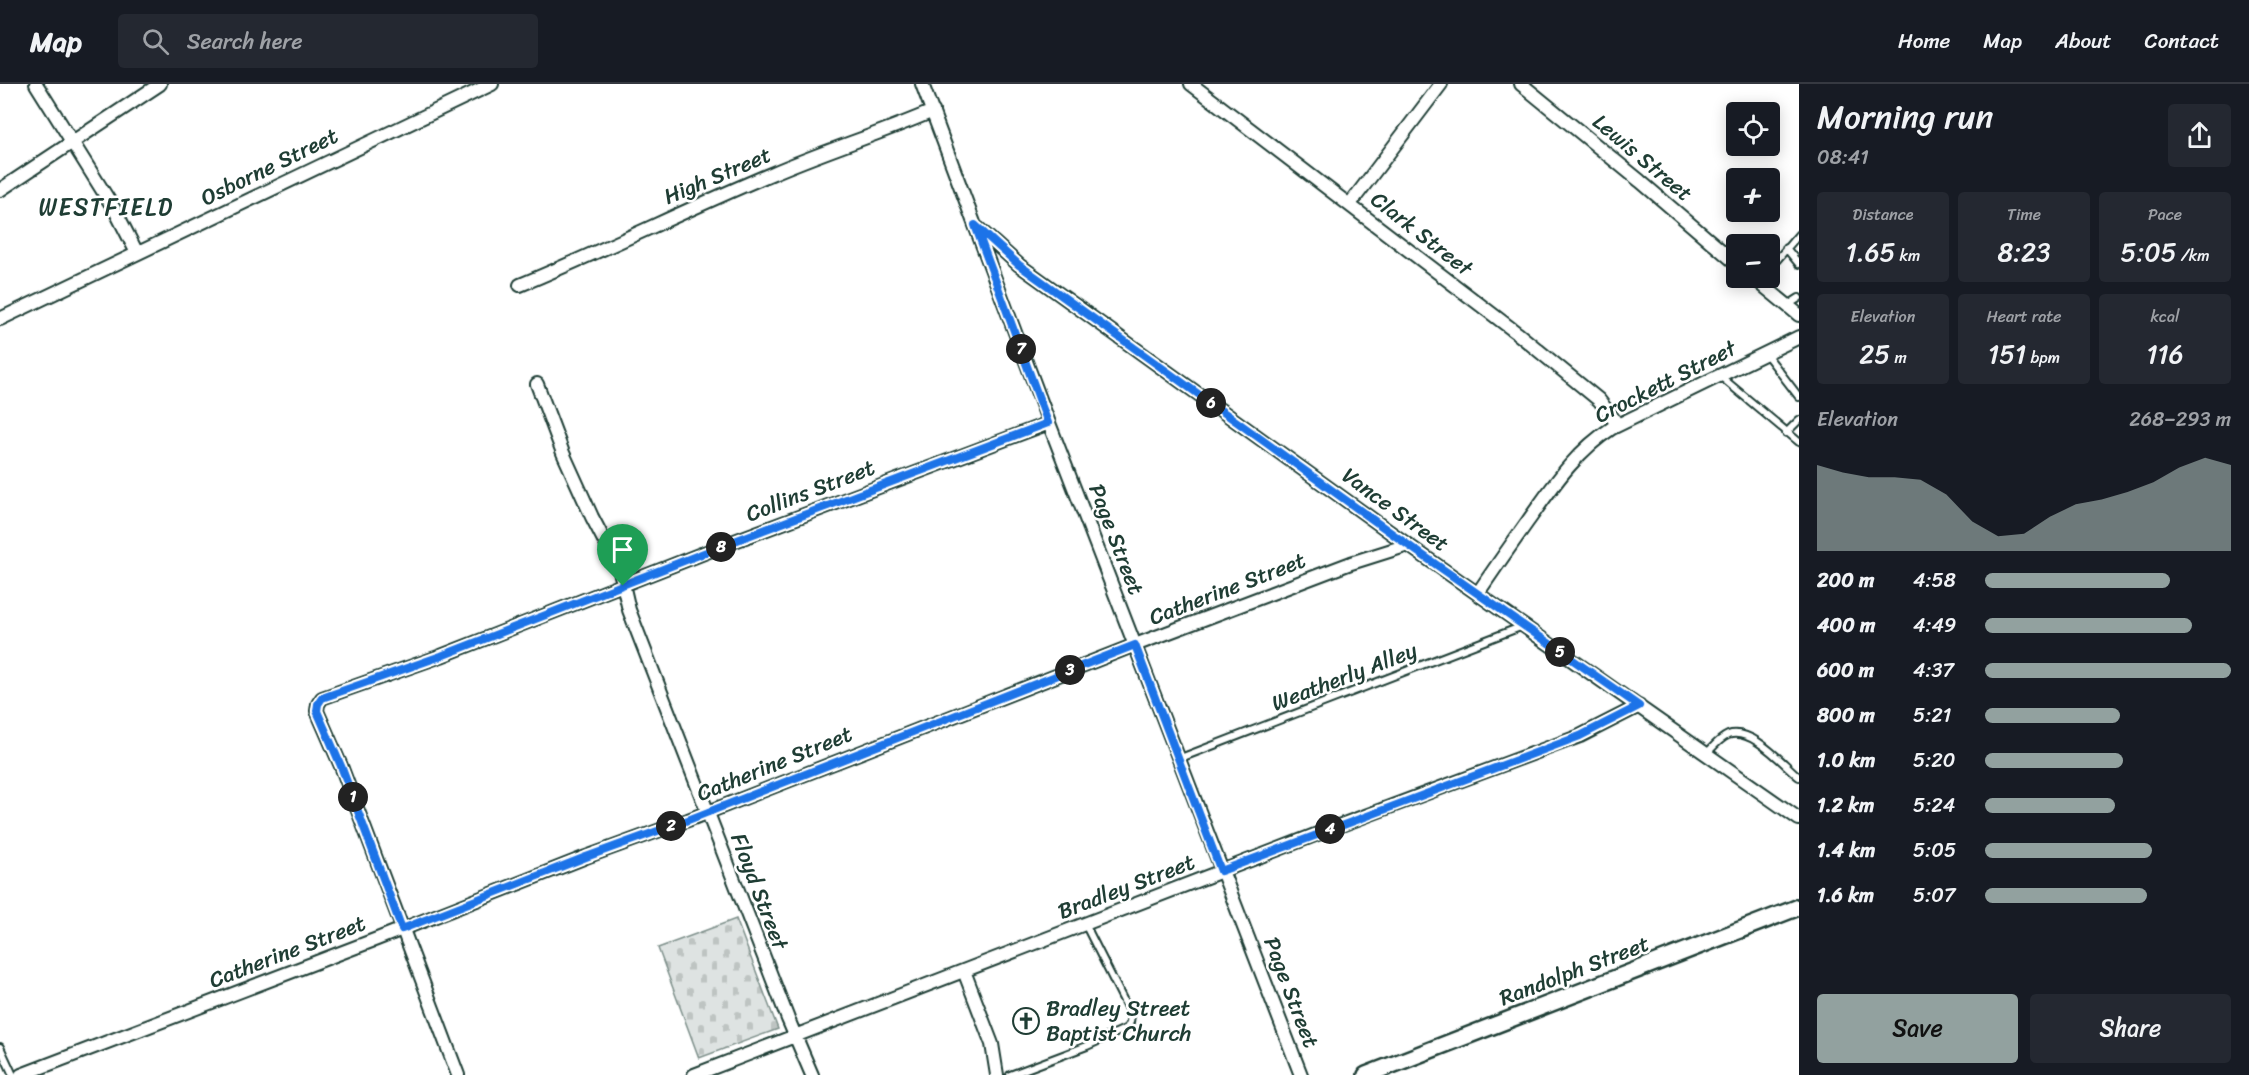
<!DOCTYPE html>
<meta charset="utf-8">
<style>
:root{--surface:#171b24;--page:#242831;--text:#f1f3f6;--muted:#9ea1a6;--line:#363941;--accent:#92a19f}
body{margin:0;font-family:Sriracha,sans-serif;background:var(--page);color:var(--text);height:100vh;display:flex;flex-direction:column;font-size:22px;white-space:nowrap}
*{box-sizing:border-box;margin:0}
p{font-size:20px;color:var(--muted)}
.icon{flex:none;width:33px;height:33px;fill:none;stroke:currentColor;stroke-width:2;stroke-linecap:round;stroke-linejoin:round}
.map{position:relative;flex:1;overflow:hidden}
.details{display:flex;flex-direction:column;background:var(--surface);width:450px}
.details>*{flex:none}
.fabs{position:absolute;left:1726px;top:18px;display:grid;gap:12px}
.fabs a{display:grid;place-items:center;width:54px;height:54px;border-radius:6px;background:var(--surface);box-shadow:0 3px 15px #0003;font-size:30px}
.pin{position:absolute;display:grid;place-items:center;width:51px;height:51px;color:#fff;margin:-62px -26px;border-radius:50% 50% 50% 0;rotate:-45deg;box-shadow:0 0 6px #0007}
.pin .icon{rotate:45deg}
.km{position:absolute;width:30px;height:30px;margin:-15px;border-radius:50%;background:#222;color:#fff;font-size:16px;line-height:30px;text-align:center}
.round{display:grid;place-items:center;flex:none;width:63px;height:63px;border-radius:6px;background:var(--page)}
.headline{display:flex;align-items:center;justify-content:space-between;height:102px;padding:0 18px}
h1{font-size:33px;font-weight:600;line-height:45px}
.metrics{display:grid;grid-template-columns:repeat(3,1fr);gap:9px;height:102px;padding:6px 18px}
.metrics div{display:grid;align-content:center;border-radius:6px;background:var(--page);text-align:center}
.metrics b{font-size:26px;font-weight:600}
.metrics small{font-size:16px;font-weight:400}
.metrics p{font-size:16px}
.chart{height:168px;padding:12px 18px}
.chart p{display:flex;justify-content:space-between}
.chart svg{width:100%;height:108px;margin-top:6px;fill:var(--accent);opacity:.7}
.action{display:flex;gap:12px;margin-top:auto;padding:12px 18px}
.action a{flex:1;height:69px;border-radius:6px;background:var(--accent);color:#111;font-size:24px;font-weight:600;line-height:69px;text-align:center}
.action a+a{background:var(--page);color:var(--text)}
ul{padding:0 18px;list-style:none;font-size:20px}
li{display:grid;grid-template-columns:96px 72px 1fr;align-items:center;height:45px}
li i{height:15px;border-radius:8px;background:var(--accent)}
header{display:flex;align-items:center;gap:36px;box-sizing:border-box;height:84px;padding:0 30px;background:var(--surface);border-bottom:2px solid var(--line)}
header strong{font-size:28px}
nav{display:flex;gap:33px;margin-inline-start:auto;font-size:21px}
.search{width:420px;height:54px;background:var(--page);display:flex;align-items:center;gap:15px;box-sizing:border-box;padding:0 21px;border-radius:6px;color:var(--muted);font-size:22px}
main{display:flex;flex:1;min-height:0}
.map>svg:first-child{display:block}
.cemetery{fill:url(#cemetery-stones);stroke:#7e908b;stroke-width:1.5}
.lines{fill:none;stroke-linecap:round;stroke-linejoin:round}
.service-casing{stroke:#1f3d34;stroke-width:10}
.minor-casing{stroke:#1f3d34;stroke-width:16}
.tertiary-casing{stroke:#1f3d34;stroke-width:20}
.service{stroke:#fff;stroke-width:6}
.minor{stroke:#fff;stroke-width:12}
.tertiary{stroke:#fff;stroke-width:15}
.route-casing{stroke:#fff;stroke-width:12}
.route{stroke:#1a73e8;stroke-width:8}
.labels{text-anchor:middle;stroke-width:5;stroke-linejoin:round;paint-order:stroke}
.street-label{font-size:22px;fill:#1f3d34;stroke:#fff}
.poi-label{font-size:22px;fill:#1f3d34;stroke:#fff;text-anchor:start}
.neighbourhood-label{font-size:24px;letter-spacing:1.5px;fill:#1f3d34;stroke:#fff}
</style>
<header>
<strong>Map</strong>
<div class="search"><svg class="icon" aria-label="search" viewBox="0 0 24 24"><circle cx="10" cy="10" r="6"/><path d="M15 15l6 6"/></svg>Search here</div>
<nav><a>Home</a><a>Map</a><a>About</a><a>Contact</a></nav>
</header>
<main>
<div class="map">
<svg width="1799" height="991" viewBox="0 0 1799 991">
<defs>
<pattern id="cemetery-stones" width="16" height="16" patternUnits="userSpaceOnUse" patternTransform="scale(1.5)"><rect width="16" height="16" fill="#dee3e2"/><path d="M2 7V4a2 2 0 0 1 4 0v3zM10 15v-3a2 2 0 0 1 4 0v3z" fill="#bec4c2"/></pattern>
</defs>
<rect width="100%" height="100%" fill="#fff"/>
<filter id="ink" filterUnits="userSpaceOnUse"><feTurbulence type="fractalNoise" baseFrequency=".0167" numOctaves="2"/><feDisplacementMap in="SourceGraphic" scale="12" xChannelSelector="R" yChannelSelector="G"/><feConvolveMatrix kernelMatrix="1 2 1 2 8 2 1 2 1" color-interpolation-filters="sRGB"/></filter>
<g filter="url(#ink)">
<path class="cemetery" d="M736 835 778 945 699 974 658 864Z"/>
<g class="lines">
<defs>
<path id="service" d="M1786 164 1799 180
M1770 184 1799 150
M1788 221 1799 214
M1766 270 1799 313
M1720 292 1799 358
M1786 349 1799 336
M1706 670C1713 663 1719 655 1728 651 1752 643 1782 679 1799 693
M1178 675 1523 542
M0 963 13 991
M1010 991 1087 962 1127 944 1130 938 1131 931 1085 840"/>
<path id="minor" d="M36 0 116 128 137 169
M922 0 1049 339 1301 991
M1191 0 1517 249 1599 316 1618 341
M1521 0 1640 97 1737 180
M0 106 160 0
M1350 120 1441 0
M978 144 1019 181 1408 461 1799 735
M1754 194 1799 231
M520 201C605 166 687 125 771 90 824 67 880 50 933 27
M0 235 492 0
M537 300 563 369 592 433 620 487 629 526 788 935 812 991
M1478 509C1494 485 1511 461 1528 437 1553 402 1575 368 1612 344L1799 253
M964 887 992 960 997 991
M21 991 377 855 586 773 688 736 1135 561 1351 479 1408 461
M458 991 341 682 317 627 318 620 322 614 441 572 732 458 1049 339
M694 991 1333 744 1580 652 1639 622"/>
<path id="tertiary" d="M1366 991 1799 823"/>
</defs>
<use href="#service" class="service-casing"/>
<use href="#minor" class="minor-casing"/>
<use href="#tertiary" class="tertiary-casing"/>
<use href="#service" class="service"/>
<use href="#minor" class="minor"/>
<use href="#tertiary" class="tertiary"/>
</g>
</g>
<g class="lines" filter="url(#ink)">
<defs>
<path id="route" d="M975 141 1019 181 1408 461 1639 622 1580 652 1221 787 1135 561 688 736 586 773 402 845 341 682 317 627 318 620 322 614 441 572 732 458 1048 339Z"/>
</defs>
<use href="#route" class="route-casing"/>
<use href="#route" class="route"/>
</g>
<defs>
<symbol id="church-ring" viewBox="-11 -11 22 22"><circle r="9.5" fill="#fff" stroke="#1f3d34" stroke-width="1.5"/><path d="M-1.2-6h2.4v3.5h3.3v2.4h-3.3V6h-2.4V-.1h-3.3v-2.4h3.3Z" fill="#1f3d34"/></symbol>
</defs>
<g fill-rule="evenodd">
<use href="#church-ring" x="1011" y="922" width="30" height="30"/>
</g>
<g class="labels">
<g class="street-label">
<text transform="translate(1643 73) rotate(40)" y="8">Lewis Street</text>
<text transform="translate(269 82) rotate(-26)" y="8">Osborne Street</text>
<text transform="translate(717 91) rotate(-23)" y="8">High Street</text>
<text transform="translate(1422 149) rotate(38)" y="8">Clark Street</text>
<text transform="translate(1665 297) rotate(-27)" y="8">Crockett Street</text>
<text transform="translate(810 406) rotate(-21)" y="8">Collins Street</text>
<text transform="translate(1396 425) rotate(36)" y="8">Vance Street</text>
<text transform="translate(1117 455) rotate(69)" y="8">Page Street</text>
<text transform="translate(1227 504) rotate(-21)" y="8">Catherine Street</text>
<text transform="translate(1344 592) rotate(-21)" y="8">Weatherly Alley</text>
<text transform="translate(774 679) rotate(-22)" y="8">Catherine Street</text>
<text transform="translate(1126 802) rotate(-21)" y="8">Bradley Street</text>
<text transform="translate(760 807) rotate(69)" y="8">Floyd Street</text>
<text transform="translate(287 867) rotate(-21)" y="8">Catherine Street</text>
<text transform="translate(1574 886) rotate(-21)" y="8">Randolph Street</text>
<text transform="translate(1292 908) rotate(69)" y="8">Page Street</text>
</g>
<g class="poi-label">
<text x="1046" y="932">Bradley Street<tspan x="1046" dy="25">Baptist Church</tspan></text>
</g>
<g class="neighbourhood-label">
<text x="106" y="131">WESTFIELD</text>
</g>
</g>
</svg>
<div class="fabs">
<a><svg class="icon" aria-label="locate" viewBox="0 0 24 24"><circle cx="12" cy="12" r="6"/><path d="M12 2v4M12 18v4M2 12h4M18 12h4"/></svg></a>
<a>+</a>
<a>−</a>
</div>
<div class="pin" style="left:623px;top:502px;background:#1e9e55"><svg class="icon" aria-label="arrive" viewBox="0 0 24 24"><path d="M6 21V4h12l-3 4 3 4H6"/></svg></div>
<b class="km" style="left:353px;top:713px">1</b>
<b class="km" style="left:671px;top:742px">2</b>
<b class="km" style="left:1070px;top:586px">3</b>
<b class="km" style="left:1330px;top:745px">4</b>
<b class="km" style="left:1560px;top:568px">5</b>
<b class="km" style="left:1211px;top:319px">6</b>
<b class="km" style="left:1021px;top:265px">7</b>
<b class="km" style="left:721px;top:463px">8</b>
</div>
<section class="details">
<div class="headline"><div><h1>Morning run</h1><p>08:41</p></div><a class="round"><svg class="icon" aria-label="share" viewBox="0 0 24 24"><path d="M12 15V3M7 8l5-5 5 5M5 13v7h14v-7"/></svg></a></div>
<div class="metrics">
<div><p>Distance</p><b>1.65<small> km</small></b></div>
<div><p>Time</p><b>8:23</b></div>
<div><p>Pace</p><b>5:05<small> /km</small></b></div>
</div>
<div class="metrics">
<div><p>Elevation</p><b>25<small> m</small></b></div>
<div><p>Heart rate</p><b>151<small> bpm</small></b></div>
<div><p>kcal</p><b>116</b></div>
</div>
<div class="chart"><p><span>Elevation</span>268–293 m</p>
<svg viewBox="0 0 160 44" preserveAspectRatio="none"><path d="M0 44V9L10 12L20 14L30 14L40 15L50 21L60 32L70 38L80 37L90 30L100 25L110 23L120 20L130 16L140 10L150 6L160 9V44z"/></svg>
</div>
<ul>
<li><b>200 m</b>4:58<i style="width:75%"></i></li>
<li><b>400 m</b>4:49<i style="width:84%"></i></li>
<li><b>600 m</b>4:37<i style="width:100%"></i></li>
<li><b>800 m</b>5:21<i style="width:55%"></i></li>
<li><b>1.0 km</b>5:20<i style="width:56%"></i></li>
<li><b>1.2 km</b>5:24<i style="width:53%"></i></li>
<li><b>1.4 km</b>5:05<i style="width:68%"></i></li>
<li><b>1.6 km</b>5:07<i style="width:66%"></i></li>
</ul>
<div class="action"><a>Save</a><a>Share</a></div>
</section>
</main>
